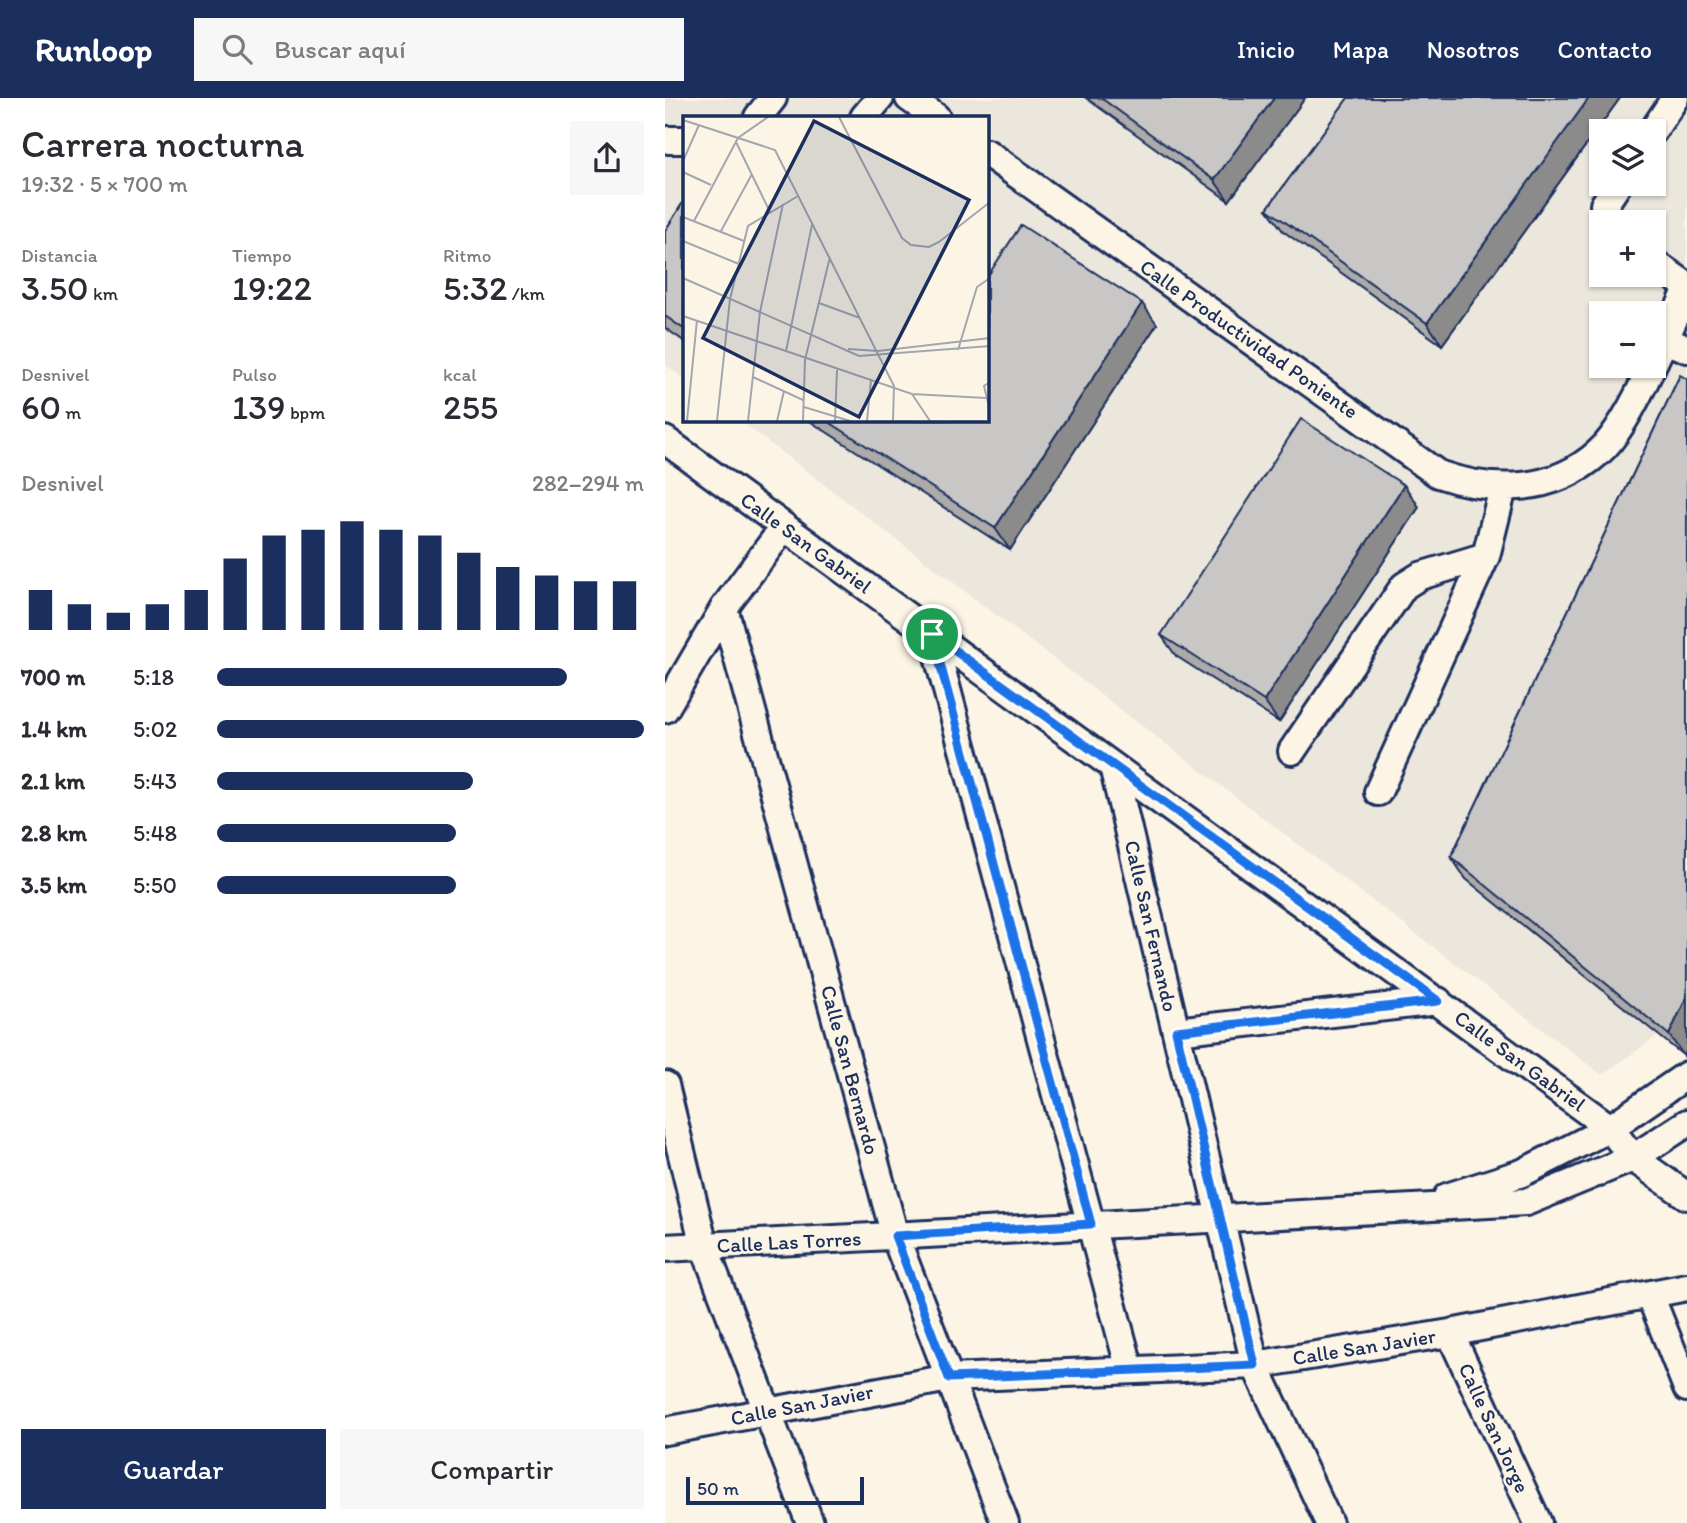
<!DOCTYPE html>
<html lang="es">
<meta charset="utf-8">
<style>
:root{--surface:#fff;--page:#f7f7f7;--text:#2b2b33;--muted:#7c7c81;--accent:#1b2f5e}
body{margin:0;font-family:Itim,sans-serif;background:var(--page);color:var(--text);height:100vh;display:flex;flex-direction:column;font-size:26px;white-space:nowrap}
*{box-sizing:border-box;margin:0}
p{font-size:23px;color:var(--muted)}
.icon{flex:none;width:38px;height:38px;fill:none;stroke:currentColor;stroke-width:2;stroke-linecap:round;stroke-linejoin:round}
.map{position:relative;flex:1;overflow:hidden}
.sheet{display:flex;flex-direction:column;background:var(--surface);width:665px}
.sheet>*{flex:none}
.fabs{position:absolute;left:924px;top:21px;display:grid;gap:14px}
.fabs a{display:grid;place-items:center;width:77px;height:77px;border-radius:0px;background:var(--surface);box-shadow:0 2px 5px #0004;font-size:35px}
.scale{position:absolute;left:21px;bottom:18px;width:178px;box-sizing:border-box;padding-left:7px;border:4px solid #1b2f5e;border-top:0;font-size:19px;line-height:24px;white-space:nowrap;color:#1b2f5e;-webkit-text-stroke:5px #fcf5e5;paint-order:stroke}
.pin{position:absolute;display:grid;place-items:center;width:60px;height:60px;color:#fff;margin:-30px;border:4px solid #fff;border-radius:50%;box-shadow:0 2px 7px #0007}
.round{display:grid;place-items:center;flex:none;width:74px;height:74px;border-radius:0px;background:var(--page)}
.headline{display:flex;align-items:center;justify-content:space-between;height:119px;padding:0 21px}
h1{font-size:38px;font-weight:600;line-height:52px}
.metrics{display:grid;grid-template-columns:repeat(3,1fr);gap:10px;height:119px;padding:7px 21px}
.metrics div{display:grid;align-content:center}
.metrics b{font-size:35px;font-weight:600}
.metrics small{font-size:19px;font-weight:400}
.metrics p{font-size:19px}
.chart{height:196px;padding:14px 21px}
.chart p{display:flex;justify-content:space-between}
.chart svg{width:100%;height:126px;margin-top:7px;stroke:var(--accent);stroke-width:6}
.button{display:flex;gap:14px;margin-top:auto;padding:14px 21px}
.button a{flex:1;height:80px;border-radius:0px;background:var(--accent);color:#fff;font-size:28px;font-weight:600;line-height:80px;text-align:center}
.button a+a{background:var(--page);color:var(--text)}
ul{padding:0 21px;list-style:none;font-size:23px}
li{display:grid;grid-template-columns:112px 84px 1fr;align-items:center;height:52px}
li i{height:18px;border-radius:9px;background:var(--accent)}
header{display:flex;align-items:center;gap:42px;box-sizing:border-box;height:98px;padding:0 35px;background:var(--accent);color:#fff}
header strong{font-size:33px}
nav{display:flex;gap:38px;margin-inline-start:auto;font-size:24px}
.search{width:490px;height:63px;background:var(--page);display:flex;align-items:center;gap:18px;box-sizing:border-box;padding:0 24px;border-radius:0px;color:var(--muted);font-size:26px}
main{display:flex;flex:1;min-height:0}
.map>svg:first-child{display:block}
.built{fill:#ece7dc;fill-rule:evenodd}
.lines{fill:none;stroke-linecap:round;stroke-linejoin:round}
.minor-casing{stroke:#1b2f5e;stroke-width:32}
.minor{stroke:#fcf5e5;stroke-width:26}
.wall{fill:#acabaa;stroke:#1b2f5e;stroke-width:2}
.shaded-wall{fill:#8c8b8b;stroke:#1b2f5e;stroke-width:2}
.building{fill:#c8c7c6;stroke:#1b2f5e;stroke-width:2}
.route-casing{stroke:#fff;stroke-width:14}
.route{stroke:#1a73e8;stroke-width:9}
.labels{text-anchor:middle;stroke-width:5;stroke-linejoin:round;paint-order:stroke}
.street-label{font-size:21px;fill:#1b2f5e;stroke:#fcf5e5}
.inset-road{fill:none;stroke:#a2a6af;stroke-width:2}
.view{fill:#1b2f5e;fill-opacity:0.15;stroke:#1b2f5e;stroke-width:3.5}
.inset-edge{fill:none;stroke:#1b2f5e;stroke-width:3.5}
</style>
<header>
<strong>Runloop</strong>
<div class="search"><svg class="icon" aria-label="search" viewBox="0 0 24 24"><circle cx="10" cy="10" r="6"/><path d="M15 15l6 6"/></svg>Buscar aquí</div>
<nav><a>Inicio</a><a>Mapa</a><a>Nosotros</a><a>Contacto</a></nav>
</header>
<main>
<section class="sheet">
<div class="headline"><div><h1>Carrera nocturna</h1><p>19:32 · 5 × 700 m</p></div><a class="round"><svg class="icon" aria-label="share" viewBox="0 0 24 24"><path d="M12 15V3M7 8l5-5 5 5M5 13v7h14v-7"/></svg></a></div>
<div class="metrics">
<div><p>Distancia</p><b>3.50<small> km</small></b></div>
<div><p>Tiempo</p><b>19:22</b></div>
<div><p>Ritmo</p><b>5:32<small> /km</small></b></div>
</div>
<div class="metrics">
<div><p>Desnivel</p><b>60<small> m</small></b></div>
<div><p>Pulso</p><b>139<small> bpm</small></b></div>
<div><p>kcal</p><b>255</b></div>
</div>
<div class="chart"><p><span>Desnivel</span>282–294 m</p>
<svg viewBox="0 0 160 44" preserveAspectRatio="none"><path d="M5 44V30M15 44V35M25 44V38M35 44V35M45 44V30M55 44V19M65 44V11M75 44V9M85 44V6M95 44V9M105 44V11M115 44V17M125 44V22M135 44V25M145 44V27M155 44V27"/></svg>
</div>
<ul>
<li><b>700 m</b>5:18<i style="width:82%"></i></li>
<li><b>1.4 km</b>5:02<i style="width:100%"></i></li>
<li><b>2.1 km</b>5:43<i style="width:60%"></i></li>
<li><b>2.8 km</b>5:48<i style="width:56%"></i></li>
<li><b>3.5 km</b>5:50<i style="width:56%"></i></li>
</ul>
<div class="button"><a>Guardar</a><a>Compartir</a></div>
</section>
<div class="map">
<svg width="1022" height="1425" viewBox="0 0 1022 1425">
<rect width="100%" height="100%" fill="#fcf5e5"/>
<filter id="ink" filterUnits="userSpaceOnUse"><feTurbulence type="fractalNoise" baseFrequency=".0143" numOctaves="2"/><feDisplacementMap in="SourceGraphic" scale="14" xChannelSelector="R" yChannelSelector="G"/><feConvolveMatrix kernelMatrix="1 2 1 2 8 2 1 2 1" color-interpolation-filters="sRGB"/></filter>
<g filter="url(#ink)">
<path class="built" d="M0 0H1022V917L937 977 74 322H322V19H19V281L0 266ZM936 33H989V86H936ZM936 124H989V177H936ZM936 215H989V268H936Z"/>
<g class="lines">
<defs>
<path id="minor" d="M244 0 271 19
M93 19 108 0
M199 19 215 0
M988 33 1010 0
M4 42H19
M322 55 773 376C828 395 888 396 934 354 954 337 976 292 987 268
M941 124 939 107 953 86
M989 165 1022 188
M999 242 1022 251
M989 264 1022 193
M0 342 945 1030 968 1060 1022 1098
M59 510 230 1138 340 1425
M267 536 465 1272
M0 611 59 510 119 429
M627 653 739 488 755 478 821 458
M448 668 590 1267 664 1425
M713 694 821 458 838 390
M511 933 773 903
M0 987 39 1148 145 1425
M782 1099 857 1075 945 1030 1022 977
M0 1150 861 1104 968 1060 1022 1025
M985 1197 1022 1290
M785 1235 873 1425
M0 1333 284 1280 590 1267 785 1235 1022 1189"/>
</defs>
<use href="#minor" class="minor-casing"/>
<use href="#minor" class="minor"/>
</g>
<path class="wall" d="M421 0H640L564 103Z
M683 0H955L777 247 618 133 602 111Z
M19 103V243L0 230V133Z
M492 226 345 452 143 322H322Z
M1015 277 1019 958 801 781 786 759Z
M739 387 754 409 614 624 511 558 496 537Z"/>
<path class="shaded-wall" d="M609 0H640L564 103 549 82Z
M924 0H955L777 247 762 225Z
M477 205 492 226 345 452 330 430Z
M739 387 754 409 614 624 599 603Z
M1022 898V952L1019 958 1004 937Z"/>
<path class="building" d="M436 0H609L549 82Z
M683 0H924L762 225 602 111Z
M19 103V231L0 218V133Z
M356 127 477 205 330 430 161 322H322V179Z
M1015 277 1022 281V898L1004 937 786 759Z
M636 321 739 387 599 603 496 537Z"/>
</g>
<g class="lines" filter="url(#ink)">
<defs>
<path id="route" d="M267 536 773 903 511 933 590 1267 284 1280 230 1138 426 1126Z"/>
</defs>
<use href="#route" class="route-casing"/>
<use href="#route" class="route"/>
</g>
<g class="labels">
<g class="street-label">
<text transform="translate(584 241) rotate(35)" y="7">Calle Productividad Poniente</text>
<text transform="translate(141 445) rotate(36)" y="7">Calle San Gabriel</text>
<text transform="translate(486 828) rotate(77)" y="7">Calle San Fernando</text>
<text transform="translate(855 963) rotate(36)" y="7">Calle San Gabriel</text>
<text transform="translate(185 972) rotate(75)" y="7">Calle San Bernardo</text>
<text transform="translate(124 1144) rotate(-3)" y="7">Calle Las Torres</text>
<text transform="translate(699 1249) rotate(-9)" y="7">Calle San Javier</text>
<text transform="translate(137 1307) rotate(-11)" y="7">Calle San Javier</text>
<text transform="translate(829 1330) rotate(65)" y="7">Calle San Jorge</text>
</g>
</g>
<g transform="translate(18 18)">
<rect width="306" height="306" fill="#fcf5e5"/>
<path class="inset-road" d="M156 1 219 122 228 129 246 131 256 126 307 86M0 4 92 34 211 270 210 305M53 26 87 96M0 45 16 9M0 56 28 69M0 101 61 125M11 105 55 22 85 1M38 115 69 58M0 125 56 148M0 162 176 240 307 230M136 187 177 202M0 200 229 278 303 282M165 233 195 235 307 222M275 234 294 171 307 162M103 235 129 109M70 261 120 284M307 266 301 270 307 295M229 278 247 305M121 291 167 305M4 305 14 204M34 305 47 183 65 110 115 80M65 305 77 196 100 88M94 305 101 275M120 305 122 244 147 141M152 305 154 254M184 305 188 264"/>
<path class="view" d="M131 5 286 84 176 301 20 222Z"/>
<rect width="306" height="306" class="inset-edge"/>
</g>
</svg>
<div class="fabs">
<a><svg class="icon" aria-label="layers" viewBox="0 0 24 24"><path d="M12 4l9 5-9 5-9-5zM3 14l9 5 9-5"/></svg></a>
<a>+</a>
<a>−</a>
</div>
<div class="scale">50 m</div>
<div class="pin" style="left:267px;top:536px;background:#1e9e55"><svg class="icon" aria-label="arrive" viewBox="0 0 24 24"><path d="M6 21V4h12l-3 4 3 4H6"/></svg></div>
</div>
</main>
